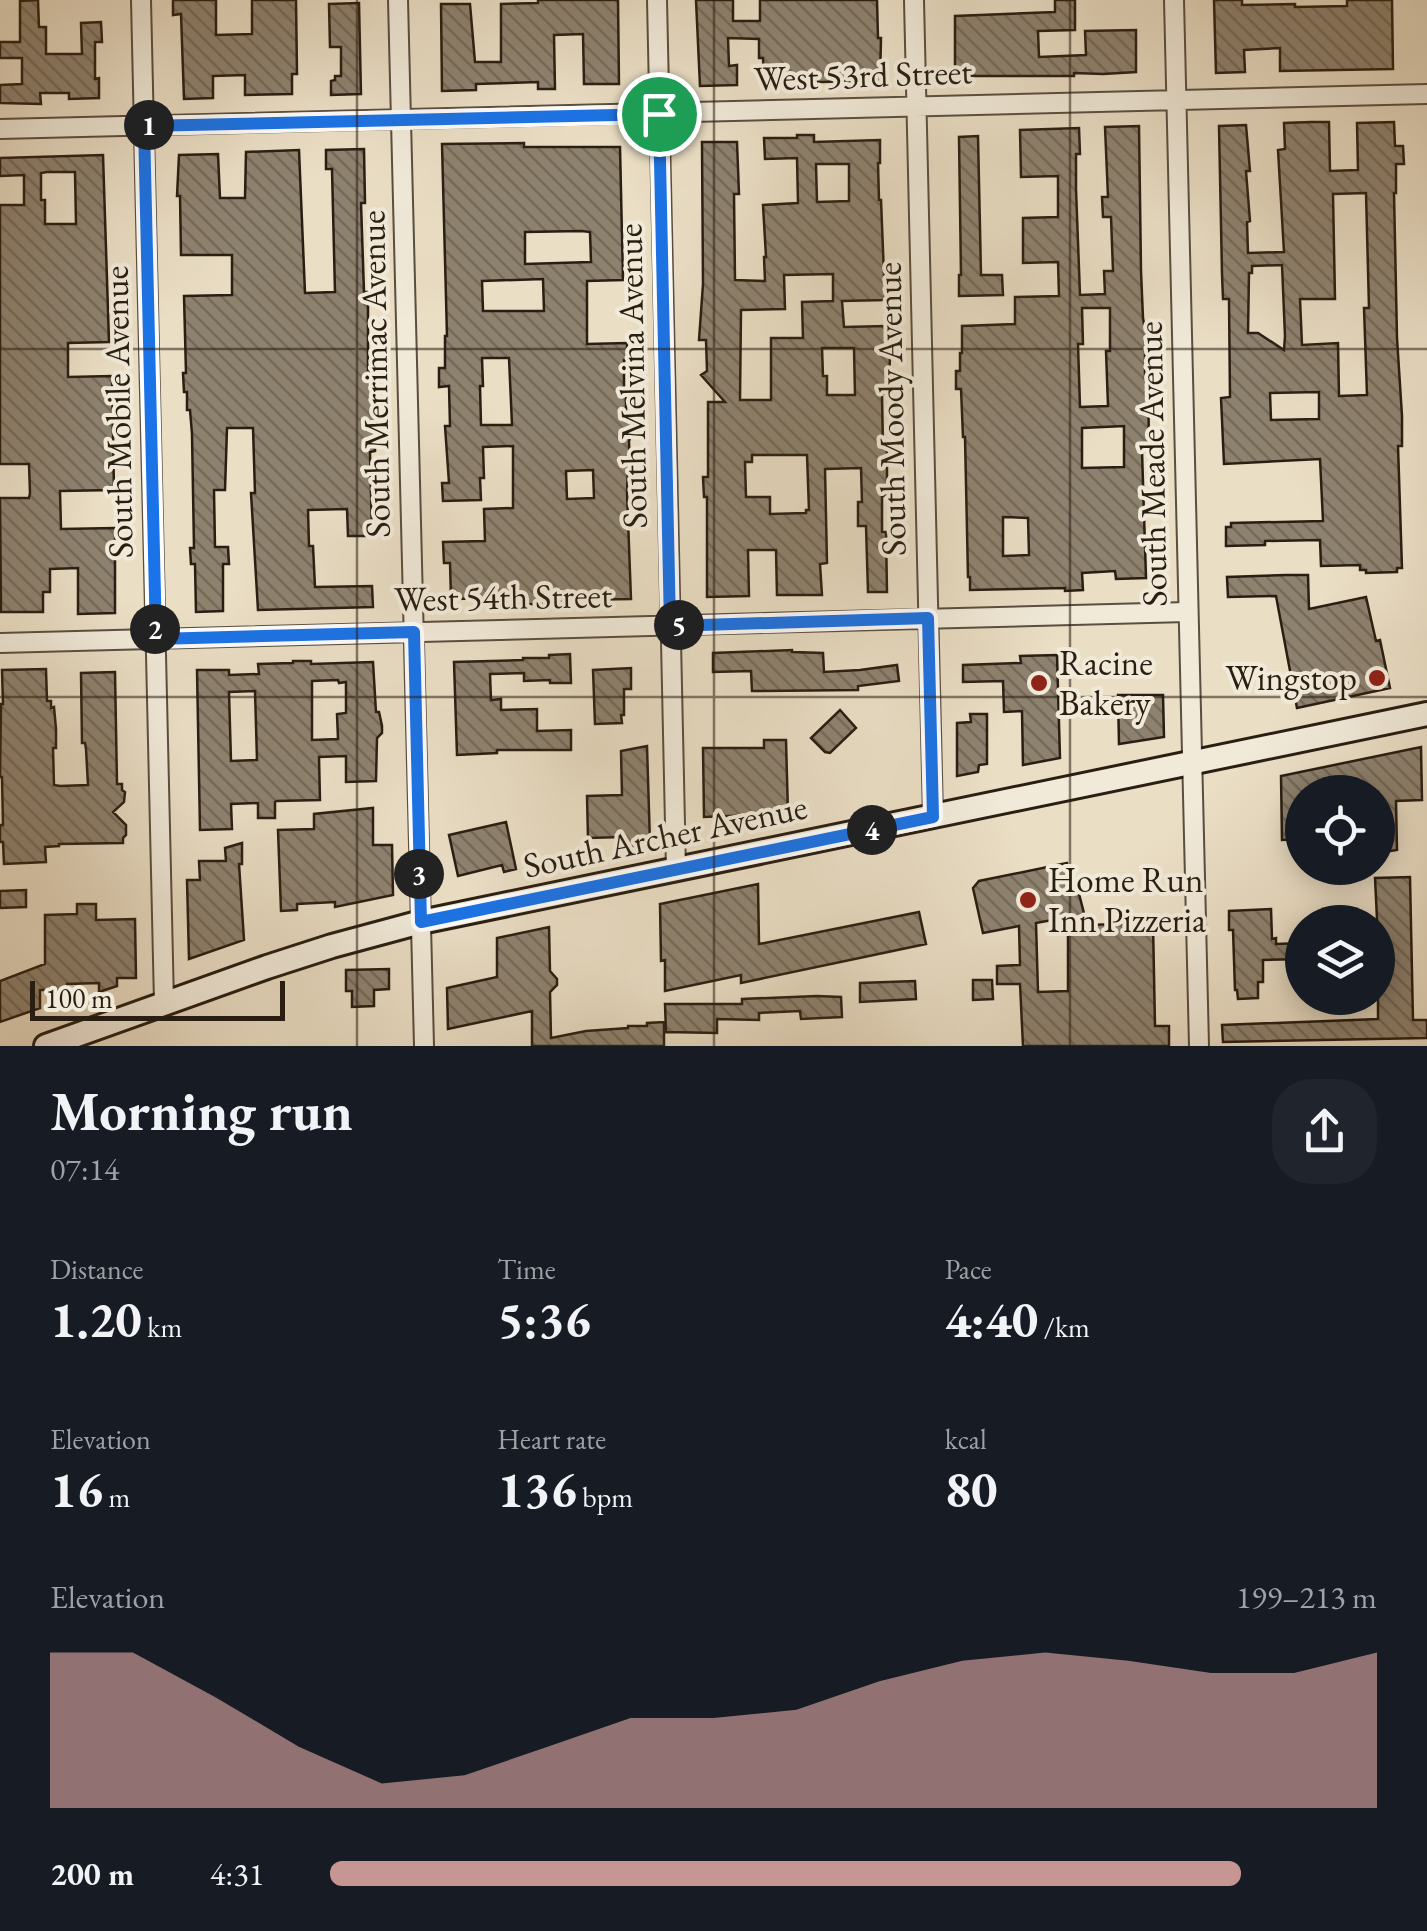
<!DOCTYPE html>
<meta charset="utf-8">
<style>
:root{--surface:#171b24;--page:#20242c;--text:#f1f3f6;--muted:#9ea1a6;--accent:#c59692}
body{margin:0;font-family:"EB Garamond",serif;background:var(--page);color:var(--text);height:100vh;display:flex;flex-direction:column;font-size:38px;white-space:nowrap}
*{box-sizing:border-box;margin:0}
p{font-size:32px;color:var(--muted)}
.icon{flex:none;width:55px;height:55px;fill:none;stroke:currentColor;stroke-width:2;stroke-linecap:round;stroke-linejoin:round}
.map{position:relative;height:1046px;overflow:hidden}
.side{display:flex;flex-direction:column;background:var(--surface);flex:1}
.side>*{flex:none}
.buttons{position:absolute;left:1285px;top:775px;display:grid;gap:20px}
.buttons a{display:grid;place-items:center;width:110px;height:110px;border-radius:50%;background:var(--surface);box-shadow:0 5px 25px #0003;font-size:50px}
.scale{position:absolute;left:30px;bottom:25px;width:255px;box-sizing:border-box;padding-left:10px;border:5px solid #2a1e12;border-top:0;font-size:28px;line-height:35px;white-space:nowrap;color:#2a1e12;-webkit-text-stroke:8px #f1ead9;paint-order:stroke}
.pin{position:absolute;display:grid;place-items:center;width:85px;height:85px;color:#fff;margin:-42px;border:5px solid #fff;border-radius:50%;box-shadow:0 2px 10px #0007}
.km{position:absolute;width:50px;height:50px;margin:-25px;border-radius:50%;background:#222;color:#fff;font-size:28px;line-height:50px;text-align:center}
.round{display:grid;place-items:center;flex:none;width:105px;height:105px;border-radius:40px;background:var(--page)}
.head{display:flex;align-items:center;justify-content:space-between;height:170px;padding:0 50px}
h1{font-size:55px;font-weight:700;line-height:75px}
.metrics{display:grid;grid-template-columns:repeat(3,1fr);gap:15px;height:170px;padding:10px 50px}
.metrics div{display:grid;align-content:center}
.metrics b{font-size:50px;font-weight:700}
.metrics small{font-size:28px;font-weight:400}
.metrics p{font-size:28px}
.chart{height:280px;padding:20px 50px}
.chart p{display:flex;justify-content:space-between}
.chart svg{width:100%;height:180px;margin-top:10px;fill:var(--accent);opacity:.7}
ul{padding:0 50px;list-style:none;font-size:32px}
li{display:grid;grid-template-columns:160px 120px 1fr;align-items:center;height:75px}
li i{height:25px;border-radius:12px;background:var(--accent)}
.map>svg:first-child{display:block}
.building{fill:url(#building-back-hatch);stroke:#2a1e12;stroke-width:2.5;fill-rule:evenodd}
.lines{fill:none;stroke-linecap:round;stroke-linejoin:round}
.street-casing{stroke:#5a4e3f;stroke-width:22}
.secondary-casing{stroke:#2a1e12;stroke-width:28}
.street{stroke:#f1ead9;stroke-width:18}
.secondary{stroke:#f1ead9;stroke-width:22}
.route-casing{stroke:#fff;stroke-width:20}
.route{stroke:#1a73e8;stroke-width:12}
.grid{fill:none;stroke:#2a1e12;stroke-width:2.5;stroke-opacity:0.55}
.poi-dot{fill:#8f2418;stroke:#f1ead9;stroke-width:4}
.labels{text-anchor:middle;stroke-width:8;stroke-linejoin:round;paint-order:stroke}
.street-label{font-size:35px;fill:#2a1e12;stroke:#f1ead9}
.poi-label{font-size:35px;fill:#2a1e12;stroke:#f1ead9;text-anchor:start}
</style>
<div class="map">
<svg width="1427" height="1046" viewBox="0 0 1427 1046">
<defs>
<pattern id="building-back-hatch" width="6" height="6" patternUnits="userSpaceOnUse" patternTransform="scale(2.5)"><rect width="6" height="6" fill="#8e826f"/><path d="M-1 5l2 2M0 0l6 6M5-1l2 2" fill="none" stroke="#746a5a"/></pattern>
</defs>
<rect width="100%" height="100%" fill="#eadec5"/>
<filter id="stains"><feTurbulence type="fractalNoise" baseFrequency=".002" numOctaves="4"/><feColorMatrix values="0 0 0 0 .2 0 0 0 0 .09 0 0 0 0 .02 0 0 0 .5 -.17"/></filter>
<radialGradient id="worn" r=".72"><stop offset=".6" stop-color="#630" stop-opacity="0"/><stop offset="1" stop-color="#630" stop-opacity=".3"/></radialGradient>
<path class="building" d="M38 0 39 27H46V54H82L81 23 101 22 102 42H95V79L99 78V98L69 99V93H40L41 104 0 103V85L22 84V58H0V42H20V1Z
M173 0H216V35L252 34V0H296L297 74H292V94L245 95V75L213 76V98L184 99 181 14 173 15Z
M538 0H618L619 84H584L583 34 554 35 555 89H538V82L476 84V90L442 91 441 4H470L475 62H501V4L538 3Z
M696 0H733V21H760V0H877L878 38H881L880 80 764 84 763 58H759V39L728 38 729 66 737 65V85L700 86Z
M1055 0H1075V30L1038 31 1039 57 1086 55 1085 31 1136 30V72L1103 74 1074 73V76H955V16L1055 12Z
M1214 0H1242V5L1295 4V7L1347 6V0H1392L1393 69 1280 71V48L1244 50 1245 72 1216 73Z
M359 3 361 94 331 95V81L335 80V76H341V47H330L329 4Z
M1311 122H1329L1330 171 1358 170 1357 123 1394 122 1395 146H1403L1404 164H1396V193H1394L1397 338 1402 416V446H1398L1402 568H1397V572L1366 573V570H1360V565L1321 566 1320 540 1265 541V545L1226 546V527H1231V523L1323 521 1320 459 1224 464 1221 398 1230 397 1229 299H1223L1222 274 1219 126 1246 125 1250 171H1246L1250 221 1247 222 1248 253 1284 252 1278 150 1285 149 1284 123ZM1366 193 1369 308H1364L1367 395 1339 396 1338 343 1302 345 1300 299H1335L1333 194ZM1282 265 1285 336 1284 350 1258 333H1248L1249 273H1252V266ZM1319 392V419L1271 420 1270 393Z
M1139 126 1141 271 1143 318 1144 324 1150 323V340H1145V377L1148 376 1149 446H1146V451H1142L1146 578 1116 579 1115 571 1082 573 1083 590 1065 591V588L970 590V577H968L965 437H963L961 389H956V371H960V353H962V326L1015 324V297L1059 296 1058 262 1023 263V218L1058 217V176L1021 177 1020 130 1079 128 1080 154H1076V189L1080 295 1105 294 1104 271H1113L1111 217H1103L1102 197H1108L1105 127ZM1082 308H1110V351H1106L1108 406 1080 407 1078 344H1083ZM1124 426V467L1082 468V428ZM1003 517 1028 518 1029 555 1003 556Z
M797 135H814V142L880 140V163H878L879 200H881L885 300 842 301 844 327 886 326 887 352H890L889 393 882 394 883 448H887V496H882V532H886L887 592H868L866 526H858V502H862L861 468 825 469 827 563 820 564 822 595H777L776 550H748L749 596 707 597V497H704L703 477H708V402H725L701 375 707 371 706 340H699L703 284 702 142H737L739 194H734L735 280 765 281 764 257H766L763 205 798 203 797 158 765 159 764 138H797ZM816 164H849V201L817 202ZM833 274V301L802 302 803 338H771V400H740L741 310 785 309 784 275ZM822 348H854L855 395H827V376H823ZM752 455H807L809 510H806V513L770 514V497H746L745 462H752Z
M978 136 981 275H1002L1003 295 959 296V275H961L959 137Z
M524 143V147H620L623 280 587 281V344L627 343V360H624V394H626V421H630L633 430 629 441 630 469H628L627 493 631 599 574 600V602L514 605V598L451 599 450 563H444L443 542 485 541 484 509 513 508V446L483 447 484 478H480L481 500 443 501 442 483H449L445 426H450L449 386 439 387V368H445V336H447L442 144ZM582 231 590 232 591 262 525 264V232ZM543 279 544 311H483L482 281ZM482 358H509L512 425H481L480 386H483ZM593 470 594 498 567 499 566 471Z
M364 149 365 203H361L364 292H368V370H370L371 387H374L375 408V451L370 452 372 536H348L347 509 308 510 309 546H313L315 587 372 586 373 607 258 610 251 493H255L253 428H227L225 490H214L215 547H228L229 564H223V611L196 612 195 564H191L190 548H194L192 434 190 410H187V392H184L183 373H186L184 296 232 295V255H181L180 196H177L179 155 218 154 220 198H245L246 152 299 150 305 293 335 292 332 169H326V150Z
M103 155 109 342 68 343V377L112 376 114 490 60 491 61 529 115 528V613L78 614V568L50 569V592H43V612H1L0 498H29L30 493 29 464H0V205H24V175L0 176V158ZM47 172H75L76 224H45V200H41V173Z
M1286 575H1308L1309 609 1366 597 1376 641 1380 640 1390 688 1297 708 1276 596 1228 597 1227 577Z
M792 650V652L823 653 824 672 860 670 897 665 899 681 858 686V690L752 691 751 671 713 672V653Z
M570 654 571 683H550V680L524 681V673L490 674 491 700 501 699V710L537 709V731L571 730V750H497V753L457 755 454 662 523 660V658H549V655Z
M1057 655 1060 758 1023 765 1022 711 1004 712 1003 681 963 682V665L1021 663 1020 656Z
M293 661H311V664L373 662 376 712H379L382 726V733L377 738 376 781 346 782V756L319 757 320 800 277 801 275 802V818H258V803L231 804 232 829 200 830 197 670H229V675L259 674 258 664 293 663ZM338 680 339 683 346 682V713L337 714 338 739 312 740V681ZM255 691 257 760 231 761 229 692Z
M631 668V689H624V715H621L622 723 595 724 593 670Z
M46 669 47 701H51V708L54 707 56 729V748H53L54 785 60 786 88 785 86 749 85 743H82L81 673 115 672 117 784H122V790L125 792 124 802 113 812 126 825V835L123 838V843L59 844V846L45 847 46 862 4 864 3 842H0V825H3L2 777H0L1 704H3L2 670Z
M1118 695H1163L1164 737 1119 744Z
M840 710 856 728 830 753 825 752 811 738Z
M970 714H987V764L979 765 978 772 957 776V723L971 722Z
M764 740H786L788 814 704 817 703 748H764Z
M647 746 650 843 624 848 623 837 588 838 587 796 622 795 621 751Z
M1421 747 1422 800 1396 801 1397 850 1378 853V792H1302V839L1282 840 1281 776Z
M373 808V845H392L393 895 335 907V902L297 904V910L281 911 278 830 314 829V814Z
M506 822 516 869 504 872 502 865 458 876 449 835Z
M242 843V864H239L244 940 189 959 187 880H200L199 861H226L225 848Z
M1067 863 1073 891 1078 890 1087 925 1153 923 1155 1026H1169V1046H1023L1020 984H997V966L1020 965 1019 926 983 933 973 888 979 881ZM1068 917V991L1038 992 1036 923Z
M1410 877 1413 1020H1427V1038L1223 1042 1222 1025 1378 1019V986H1384L1383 939H1378L1375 878Z
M758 884 759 944 919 912 926 944 741 983V975L665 991V960L661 961 660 904Z
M26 890V907L0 908V891Z
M77 904H96V920L135 919 136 978H117V986L99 992V983L67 984V990H40V1008L0 1022V981L45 964V915L77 914Z
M1271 909 1272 939 1276 938V944L1302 943V959L1263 960V982H1258V998L1238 999 1237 990H1235L1233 930H1229V911Z
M549 927 550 971 557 979V985L550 992 551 1038 586 1031 628 1028V1026H647V1023L664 1022V1046H532V1011L448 1029 447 988 497 977V938Z
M389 969V989L374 990V1006L352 1007V991H346V970Z
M973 980H992L993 999 973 1000Z
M915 981 916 999 860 1002V983Z
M817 996 841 997 842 1017 801 1019 800 1011 759 1013V1020L717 1019V1033L666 1032 665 1004H742V999Z"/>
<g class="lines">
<defs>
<path id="street" d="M141 0 164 1003
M398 0 424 1046
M657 0 676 870
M914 0 933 817
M1174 0 1199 1046
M0 129 1427 94
M0 643 1187 612"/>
<path id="secondary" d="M46 1046 267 967 332 946 421 922 1427 714"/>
</defs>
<use href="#street" class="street-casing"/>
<use href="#secondary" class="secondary-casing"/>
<use href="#street" class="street"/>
<use href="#secondary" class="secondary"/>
</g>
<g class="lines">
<defs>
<path id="route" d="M659 114 670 626 928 618 933 817 421 922 414 632 156 639 144 126Z"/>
</defs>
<use href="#route" class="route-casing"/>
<use href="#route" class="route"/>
</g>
<path class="grid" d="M357 0V1046M714 0V1046M1070 0V1046M0 349H1427M0 697H1427"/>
<g class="poi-dot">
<circle cx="1377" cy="678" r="10"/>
<circle cx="1039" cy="683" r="10"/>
<circle cx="1028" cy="900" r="10"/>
</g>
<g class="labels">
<g class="street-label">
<text transform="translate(863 75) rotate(-2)" y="12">West 53rd Street</text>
<text transform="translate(375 374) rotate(-91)" y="12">South Merrimac Avenue</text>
<text transform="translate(632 376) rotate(-91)" y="12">South Melvina Avenue</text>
<text transform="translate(891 409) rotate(-91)" y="12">South Moody Avenue</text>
<text transform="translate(118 412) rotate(-91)" y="12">South Mobile Avenue</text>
<text transform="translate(1152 464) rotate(-91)" y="12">South Meade Avenue</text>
<text transform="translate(503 597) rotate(-1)" y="12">West 54th Street</text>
<text transform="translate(665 836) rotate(-12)" y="12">South Archer Avenue</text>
</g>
<g class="poi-label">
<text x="1059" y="675">Racine<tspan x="1059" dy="40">Bakery</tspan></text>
<text x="1357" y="690" text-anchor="end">Wingstop</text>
<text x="1048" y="892">Home Run<tspan x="1048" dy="40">Inn Pizzeria</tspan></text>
</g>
</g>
<rect width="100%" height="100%" filter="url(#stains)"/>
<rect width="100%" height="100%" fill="url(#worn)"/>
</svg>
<div class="buttons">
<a><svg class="icon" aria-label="locate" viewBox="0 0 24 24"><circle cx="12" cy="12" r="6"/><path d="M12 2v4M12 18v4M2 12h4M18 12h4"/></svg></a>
<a><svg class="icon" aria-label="layers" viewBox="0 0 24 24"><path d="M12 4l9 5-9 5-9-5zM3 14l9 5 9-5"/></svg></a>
</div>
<div class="scale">100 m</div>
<div class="pin" style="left:659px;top:114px;background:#1e9e55"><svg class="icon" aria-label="arrive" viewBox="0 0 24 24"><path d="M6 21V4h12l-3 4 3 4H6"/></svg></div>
<b class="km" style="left:149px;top:125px">1</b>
<b class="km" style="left:155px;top:629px">2</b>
<b class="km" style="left:419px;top:874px">3</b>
<b class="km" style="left:872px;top:830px">4</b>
<b class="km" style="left:679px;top:625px">5</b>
</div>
<section class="side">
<div class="head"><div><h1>Morning run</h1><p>07:14</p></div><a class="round"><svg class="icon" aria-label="share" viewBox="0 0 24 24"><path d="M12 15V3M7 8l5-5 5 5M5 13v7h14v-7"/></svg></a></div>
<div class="metrics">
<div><p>Distance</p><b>1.20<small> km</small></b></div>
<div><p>Time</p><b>5:36</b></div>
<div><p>Pace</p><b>4:40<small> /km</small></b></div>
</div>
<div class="metrics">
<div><p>Elevation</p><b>16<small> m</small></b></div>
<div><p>Heart rate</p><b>136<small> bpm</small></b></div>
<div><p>kcal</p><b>80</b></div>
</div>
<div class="chart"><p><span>Elevation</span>199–213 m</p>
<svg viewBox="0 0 160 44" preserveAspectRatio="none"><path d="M0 44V6L10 6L20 17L30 29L40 38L50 36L60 29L70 22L80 22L90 20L100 13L110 8L120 6L130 8L140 11L150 11L160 6V44z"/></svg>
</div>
<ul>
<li><b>200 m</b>4:31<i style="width:87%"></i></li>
</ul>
</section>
